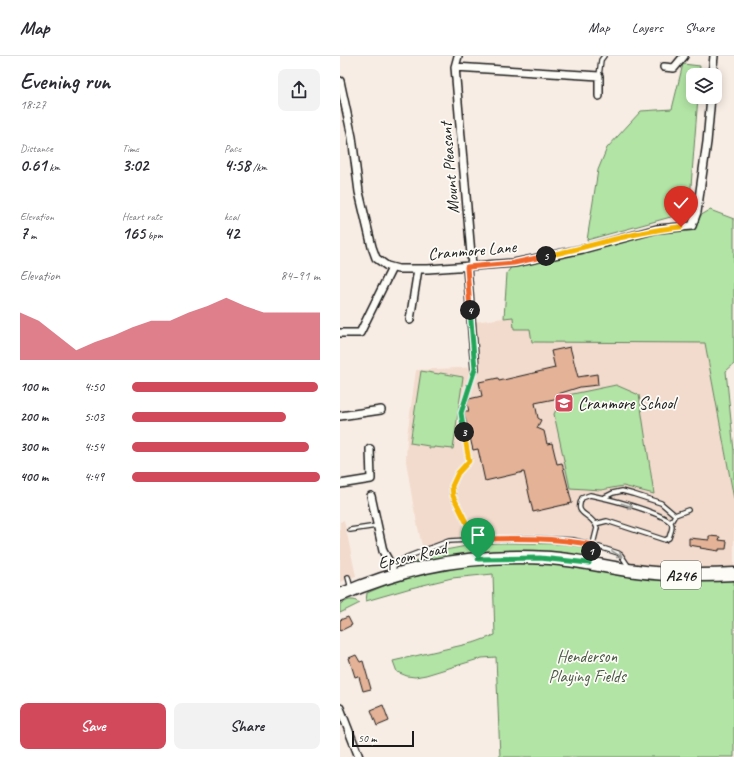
<!DOCTYPE html>
<meta charset="utf-8">
<style>
:root{--surface:#fff;--page:#f2f2f3;--text:#2b2b33;--muted:#7c7c81;--line:#e1e1e2;--accent:#d1495b}
body{margin:0;font-family:Caveat,sans-serif;background:var(--page);color:var(--text);height:100vh;display:flex;flex-direction:column;font-size:15px;white-space:nowrap}
*{box-sizing:border-box;margin:0}
p{font-size:13px;color:var(--muted)}
.icon{flex:none;width:22px;height:22px;fill:none;stroke:currentColor;stroke-width:2;stroke-linecap:round;stroke-linejoin:round}
.map{position:relative;flex:1;overflow:hidden}
.details{display:flex;flex-direction:column;background:var(--surface);width:340px}
.details>*{flex:none}
.fabs{position:absolute;left:346px;top:12px;display:grid;gap:8px}
.fabs a{display:grid;place-items:center;width:36px;height:36px;border-radius:8px;background:var(--surface);box-shadow:0 2px 10px #0003;font-size:20px}
.scale{position:absolute;left:12px;bottom:10px;width:62px;box-sizing:border-box;padding-left:4px;border:2px solid #1c1c1c;border-top:0;font-size:11px;line-height:14px;white-space:nowrap;color:#1c1c1c;-webkit-text-stroke:3px #fdfcf7;paint-order:stroke}
.pin{position:absolute;display:grid;place-items:center;width:34px;height:34px;color:#fff;margin:-41px -17px;border-radius:50% 50% 50% 0;rotate:-45deg;box-shadow:0 0 4px #0007}
.pin .icon{rotate:45deg}
.km{position:absolute;width:20px;height:20px;margin:-10px;border-radius:50%;background:#222;color:#fff;font-size:11px;line-height:20px;text-align:center}
.round{display:grid;place-items:center;flex:none;width:42px;height:42px;border-radius:8px;background:var(--page)}
.overview{display:flex;align-items:center;justify-content:space-between;height:68px;padding:0 20px}
h1{font-size:22px;font-weight:700;line-height:30px}
.stats{display:grid;grid-template-columns:repeat(3,1fr);gap:6px;height:68px;padding:4px 20px}
.stats div{display:grid;align-content:center}
.stats b{font-size:17px;font-weight:700}
.stats small{font-size:11px;font-weight:400}
.stats p{font-size:11px}
.chart{height:112px;padding:8px 20px}
.chart p{display:flex;justify-content:space-between}
.chart svg{width:100%;height:72px;margin-top:4px;fill:var(--accent);opacity:.7}
.button{display:flex;gap:8px;margin-top:auto;padding:8px 20px}
.button a{flex:1;height:46px;border-radius:8px;background:var(--accent);color:#fff;font-size:16px;font-weight:700;line-height:46px;text-align:center}
.button a+a{background:var(--page);color:var(--text)}
ul{padding:0 20px;list-style:none;font-size:13px}
li{display:grid;grid-template-columns:64px 48px 1fr;align-items:center;height:30px}
li i{height:10px;border-radius:5px;background:var(--accent)}
header{display:flex;align-items:center;gap:24px;box-sizing:border-box;height:56px;padding:0 20px;background:var(--surface);border-bottom:1px solid var(--line)}
header strong{font-size:19px}
nav{display:flex;gap:22px;margin-inline-start:auto;font-size:14px}
main{display:flex;flex:1;min-height:0}
.map>svg:first-child{display:block}
.built{fill:#f2dbcd}
.green{fill:#b2e4a5;stroke:#678060}
.building{fill:#e4b296;stroke:#1c1c1c}
.lines{fill:none;stroke-linecap:round;stroke-linejoin:round}
.lane-casing{stroke:#1c1c1c;stroke-width:6}
.street-casing{stroke:#1c1c1c;stroke-width:10}
.primary-casing{stroke:#1c1c1c;stroke-width:15}
.lane{stroke:#fdfcf7;stroke-width:3.5}
.street{stroke:#fdfcf7;stroke-width:7}
.primary{stroke:#fdfcf7;stroke-width:12}
.oneway{stroke:#989794}
.split-1-casing{stroke:#fff;stroke-width:8}
.split-2-casing{stroke:#fff;stroke-width:8}
.split-3-casing{stroke:#fff;stroke-width:8}
.split-4-casing{stroke:#fff;stroke-width:8}
.split-5-casing{stroke:#fff;stroke-width:8}
.split-6-casing{stroke:#fff;stroke-width:8}
.split-1{stroke:#22a559;stroke-width:5}
.split-2{stroke:#f0652b;stroke-width:5}
.split-3{stroke:#f5b400;stroke-width:5}
.split-4{stroke:#22a559;stroke-width:5}
.split-5{stroke:#f0652b;stroke-width:5}
.split-6{stroke:#f5b400;stroke-width:5}
.labels{text-anchor:middle;stroke-width:3.5;stroke-linejoin:round;paint-order:stroke}
.shield{fill:#fdfcf7;stroke:#605f5e;stroke-width:1}
.shield-label{font-size:16px;font-weight:bold;fill:#1c1c1c}
.street-label{font-size:17px;fill:#1c1c1c;stroke:#fdfcf7}
.poi-label{font-size:17px;fill:#1c1c1c;stroke:#fdfcf7;text-anchor:start}
.park-label{font-size:17px;fill:#495845;stroke:#fdfcf7}
</style>
<header>
<strong>Map</strong>
<nav><a>Map</a><a>Layers</a><a>Share</a></nav>
</header>
<main>
<section class="details">
<div class="overview"><div><h1>Evening run</h1><p>18:27</p></div><a class="round"><svg class="icon" aria-label="share" viewBox="0 0 24 24"><path d="M12 15V3M7 8l5-5 5 5M5 13v7h14v-7"/></svg></a></div>
<div class="stats">
<div><p>Distance</p><b>0.61<small> km</small></b></div>
<div><p>Time</p><b>3:02</b></div>
<div><p>Pace</p><b>4:58<small> /km</small></b></div>
</div>
<div class="stats">
<div><p>Elevation</p><b>7<small> m</small></b></div>
<div><p>Heart rate</p><b>165<small> bpm</small></b></div>
<div><p>kcal</p><b>42</b></div>
</div>
<div class="chart"><p><span>Elevation</span>84–91 m</p>
<svg viewBox="0 0 160 44" preserveAspectRatio="none"><path d="M0 44V15L10 20L20 29L30 38L40 33L50 29L60 24L70 20L80 20L90 15L100 11L110 6L120 11L130 15L140 15L150 15L160 15V44z"/></svg>
</div>
<ul>
<li><b>100 m</b>4:50<i style="width:99%"></i></li>
<li><b>200 m</b>5:03<i style="width:82%"></i></li>
<li><b>300 m</b>4:54<i style="width:94%"></i></li>
<li><b>400 m</b>4:49<i style="width:100%"></i></li>
</ul>
<div class="button"><a>Save</a><a>Share</a></div>
</section>
<div class="map">
<svg width="394" height="701" viewBox="0 0 394 701">
<rect width="100%" height="100%" fill="#f8ede4"/>
<filter id="ink" filterUnits="userSpaceOnUse"><feTurbulence type="fractalNoise" baseFrequency=".025" numOctaves="2"/><feDisplacementMap in="SourceGraphic" scale="8" xChannelSelector="R" yChannelSelector="G"/><feConvolveMatrix kernelMatrix="1 2 1 2 8 2 1 2 1" color-interpolation-filters="sRGB"/></filter>
<g filter="url(#ink)">
<path class="built" d="M167 217 365 287 394 443V513L342 514 295 510 281 499 253 489 215 483 109 485 83 495 73 448 66 405 67 380 76 314 138 311 134 266 164 262Z
M4 464 16 520 0 526V466Z"/>
<path class="green" d="M343 8 360 10 359 19H353V41H358L349 156 247 184 258 114 267 92 301 55 332 53Z
M370 154 394 163V308L386 315 394 395V443L365 287 192 286 190 273H174L173 261 164 262 167 217 174 207 277 183 341 171Z
M81 315 99 318 100 317 123 321 113 393 94 391V392H89V390L70 387Z
M276 329 299 339 314 438 283 430 261 434 230 432 214 358 223 340Z
M163 487 225 488 244 491 247 493 245 500 240 501 58 513 57 512 100 495 137 488Z
M211 505 348 524 362 525 394 523V701H160L156 601 142 602 86 619 75 621 67 620 57 616 53 605 136 586 155 579 153 518 112 522 71 532 26 545 27 537C63 521 104 510 143 507 165 505 188 506 211 505Z
M9 544H14L20 547 0 557V548Z"/>
<path class="building" d="M230 291 238 321 257 318 258 329 240 331 218 338 219 342 195 347 198 362 201 364 197 372 204 375 207 388 212 387 217 408 222 407 232 447 193 456 184 416 145 425 138 393 133 394 124 357 125 355H129L127 348 129 343 142 340 139 326 158 322 159 325 215 312 211 295Z
M369 480 380 481 379 484 387 485 386 493H379V495L360 492 361 491 349 489V482L369 484Z
M8 561 12 569 0 575V564Z
M16 599 20 606 23 605 31 633 23 635 19 621 18 620 15 621 9 602Z
M43 649 49 665 37 670 31 654Z"/>
<g class="lines">
<defs>
<path id="lane" d="M259 20 261 4 264 0
M263 442 273 437 282 435 293 438 321 447 335 459
M331 466 335 459 348 454
M10 474 37 470
M128 484V470L113 440 112 430 118 417 129 405 121 357 135 313
M249 504 257 472C252 456 233 461 242 442L250 439 259 441C273 444 323 457 331 467 334 471 330 477 329 482L325 484 267 465 255 468
M52 511 67 501 109 485 128 484 187 482 233 484 253 489 278 497 281 499 289 511
M8 521 11 533"/>
<path id="street" d="M118 0 115 11 132 210
M115 11 259 20V40
M324 11 334 12 344 0
M372 19 374 0
M0 25 12 81 19 136 32 191 36 202 47 210 58 213H88L174 207 243 193 317 173 352 170 357 156 367 86 371 41
M127 211 135 313
M70 264 78 213
M0 277H20L52 212
M0 360 41 354
M0 428 31 423 30 393
M31 440 43 495 52 511
M0 652 19 701"/>
<path id="primary" d="M0 539C66 510 138 497 210 502 236 504 262 510 288 514 323 519 359 520 394 518"/>
</defs>
<use href="#lane" class="lane-casing"/>
<use href="#street" class="street-casing"/>
<use href="#primary" class="primary-casing"/>
<use href="#lane" class="lane"/>
<use href="#street" class="street"/>
<use href="#primary" class="primary"/>
</g>
<defs><path id="oneway-shaft" d="M-6 0H5M1.5-3L5.5 0L1.5 3" fill="none" stroke-width="1.6" stroke-linecap="round" stroke-linejoin="round"/></defs>
<g class="oneway">
<use href="#oneway-shaft" transform="translate(287 449) rotate(17)"/>
<use href="#oneway-shaft" transform="translate(277 498) rotate(31)"/>
</g>
</g>
<g class="lines" filter="url(#ink)">
<defs>
<path id="split-1" d="M138 503 200 502 249 507 251 495"/>
<path id="split-2" d="M135 483C175 482 214 481 253 489L251 495"/>
<path id="split-3" d="M124 376 129 405 118 417 112 430 113 440 128 470V484L135 483"/>
<path id="split-4" d="M124 376 121 357 135 313 130 254"/>
<path id="split-5" d="M130 254 127 211 174 207 206 200"/>
<path id="split-6" d="M206 200C251 191 295 175 341 171"/>
</defs>
<use href="#split-1" class="split-1-casing"/>
<use href="#split-2" class="split-2-casing"/>
<use href="#split-3" class="split-3-casing"/>
<use href="#split-4" class="split-4-casing"/>
<use href="#split-5" class="split-5-casing"/>
<use href="#split-6" class="split-6-casing"/>
<use href="#split-1" class="split-1"/>
<use href="#split-2" class="split-2"/>
<use href="#split-3" class="split-3"/>
<use href="#split-4" class="split-4"/>
<use href="#split-5" class="split-5"/>
<use href="#split-6" class="split-6"/>
</g>
<defs>
<symbol id="school-square" viewBox="-11 -11 22 22"><rect x="-9" y="-9" width="18" height="18" rx="4" fill="#d1495b" stroke="#fdfcf7"/><path d="M0-5L7-2L0 1L-7-2ZM-4 1L0 2.5L4 1V4Q0 6-4 4Z" fill="#fff"/></symbol>
</defs>
<g fill-rule="evenodd">
<use href="#school-square" x="213" y="336" width="22" height="22"/>
</g>
<g class="labels">
<rect class="shield" x="321" y="505" width="40" height="28" rx="3"/>
<g class="shield-label">
<text x="341" y="525">A246</text>
</g>
<g class="street-label">
<text transform="translate(109 112) rotate(-95)" y="6">Mount Pleasant</text>
<text transform="translate(132 194) rotate(-5)" y="6">Cranmore Lane</text>
<text transform="translate(72 499) rotate(-13)" y="6">Epsom Road</text>
</g>
<g class="poi-label">
<text x="238" y="353">Cranmore School</text>
</g>
<g class="park-label">
<text x="247" y="606">Henderson<tspan x="247" dy="20">Playing Fields</tspan></text>
</g>
</g>
</svg>
<div class="fabs">
<a><svg class="icon" aria-label="layers" viewBox="0 0 24 24"><path d="M12 4l9 5-9 5-9-5zM3 14l9 5 9-5"/></svg></a>
</div>
<div class="scale">50 m</div>
<div class="pin" style="left:138px;top:503px;background:#1e9e55"><svg class="icon" aria-label="arrive" viewBox="0 0 24 24"><path d="M6 21V4h12l-3 4 3 4H6"/></svg></div>
<div class="pin" style="left:341px;top:171px;background:#d93025"><svg class="icon" aria-label="check" viewBox="0 0 24 24"><path d="M5 12l5 5 9-10"/></svg></div>
<b class="km" style="left:251px;top:495px">1</b>
<b class="km" style="left:124px;top:376px">3</b>
<b class="km" style="left:130px;top:254px">4</b>
<b class="km" style="left:206px;top:200px">5</b>
</div>
</main>
